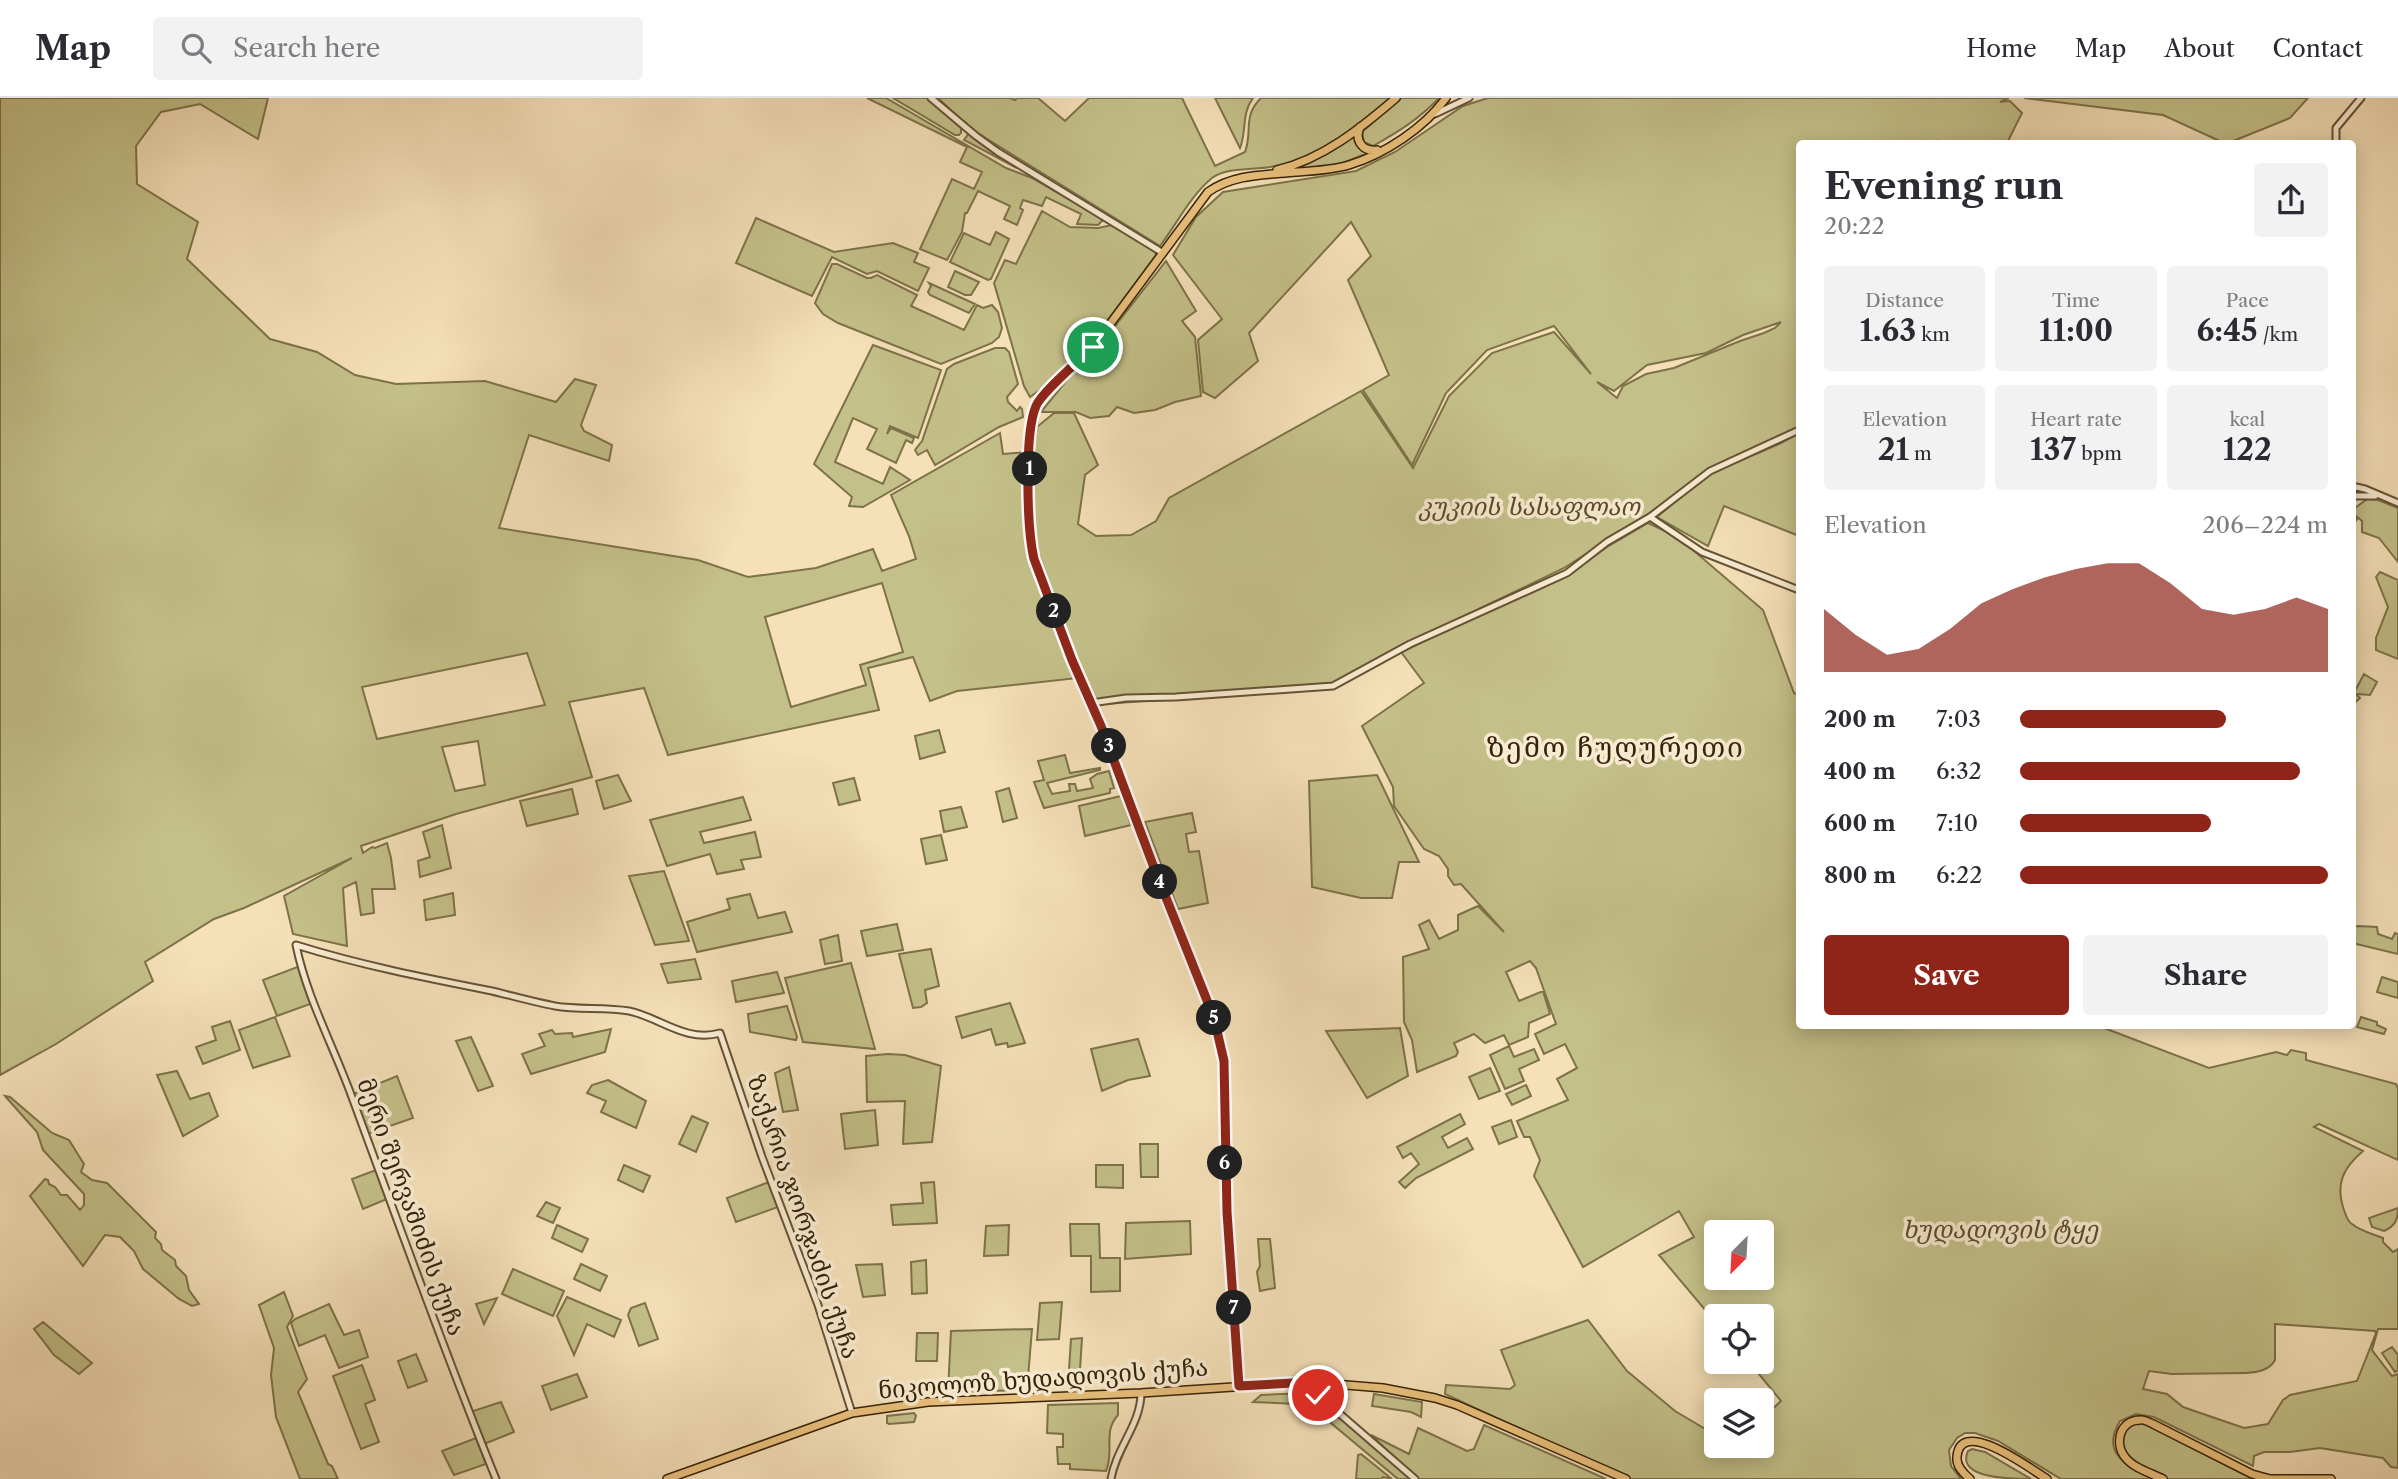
<!DOCTYPE html>
<meta charset="utf-8">
<style>
:root{--surface:#fff;--page:#f2f2f3;--text:#2b2b33;--muted:#7c7c81;--line:#e1e1e2;--accent:#8f2418}
body{margin:0;font-family:"Libre Caslon Text","Noto Serif Georgian",serif;background:var(--page);color:var(--text);height:100vh;display:flex;flex-direction:column;font-size:26px;white-space:nowrap}
*{box-sizing:border-box;margin:0}
p{font-size:23px;color:var(--muted)}
.icon{flex:none;width:38px;height:38px;fill:none;stroke:currentColor;stroke-width:2;stroke-linecap:round;stroke-linejoin:round}
.map{position:relative;flex:1;overflow:hidden}
.details{position:absolute;left:1796px;top:42px;width:560px;height:889px;display:flex;flex-direction:column;background:var(--surface);border-radius:7px;box-shadow:0 4px 18px #0003}
.details>*{flex:none}
.needle{width:46px;rotate:204deg}
.buttons{position:absolute;left:1704px;top:1122px;display:grid;gap:14px}
.buttons a{display:grid;place-items:center;width:70px;height:70px;border-radius:7px;background:var(--surface);box-shadow:0 4px 18px #0003;font-size:35px}
.pin{position:absolute;display:grid;place-items:center;width:60px;height:60px;color:#fff;margin:-30px;border:4px solid #fff;border-radius:50%;box-shadow:0 2px 7px #0007}
.km{position:absolute;width:35px;height:35px;margin:-18px;border-radius:50%;background:#222;color:#fff;font-size:19px;line-height:35px;text-align:center}
.round{display:grid;place-items:center;flex:none;width:74px;height:74px;border-radius:7px;background:var(--page)}
.summary{display:flex;align-items:center;justify-content:space-between;height:119px;padding:0 28px}
h1{font-size:38px;font-weight:700;line-height:52px}
.figures{display:grid;grid-template-columns:repeat(3,1fr);gap:10px;height:119px;padding:7px 28px}
.figures div{display:grid;align-content:center;border-radius:7px;background:var(--page);text-align:center}
.figures b{font-size:30px;font-weight:700}
.figures small{font-size:19px;font-weight:400}
.figures p{font-size:19px}
.chart{height:196px;padding:14px 28px}
.chart p{display:flex;justify-content:space-between}
.chart svg{width:100%;height:126px;margin-top:7px;fill:var(--accent);opacity:.7}
.button{display:flex;gap:14px;margin-top:auto;padding:14px 28px}
.button a{flex:1;height:80px;border-radius:7px;background:var(--accent);color:#fff;font-size:28px;font-weight:700;line-height:80px;text-align:center}
.button a+a{background:var(--page);color:var(--text)}
ul{padding:0 28px;list-style:none;font-size:23px}
li{display:grid;grid-template-columns:112px 84px 1fr;align-items:center;height:52px}
li i{height:18px;border-radius:9px;background:var(--accent)}
header{display:flex;align-items:center;gap:42px;box-sizing:border-box;height:98px;padding:0 35px;background:var(--surface);border-bottom:2px solid var(--line)}
header strong{font-size:33px}
nav{display:flex;gap:38px;margin-inline-start:auto;font-size:24px}
.search{width:490px;height:63px;background:var(--page);display:flex;align-items:center;gap:18px;box-sizing:border-box;padding:0 24px;border-radius:7px;color:var(--muted);font-size:26px}
.map>svg:first-child{display:block}
.green{fill:#c4c089;stroke:#7d7249;stroke-width:2;fill-rule:evenodd}
.lines{fill:none;stroke-linecap:round;stroke-linejoin:round}
.minor-casing{stroke:#665235;stroke-width:9}
.major-casing{stroke:#362309;stroke-width:10}
.minor{stroke:#f8ebd1;stroke-width:5}
.major{stroke:#eac07c;stroke-width:7}
.route-casing{stroke:#fff;stroke-width:14}
.route{stroke:#8f2418;stroke-width:9}
.labels{text-anchor:middle;stroke-width:7;stroke-linejoin:round;paint-order:stroke}
.park-label{font-size:24px;font-style:italic;fill:#5a4a29;stroke:#f8ebd1}
.street-label{font-size:24px;fill:#362309;stroke:#f8ebd1}
.quarter-label{font-size:28px;letter-spacing:2px;fill:#362309;stroke:#f8ebd1}
</style>
<header>
<strong>Map</strong>
<div class="search"><svg class="icon" aria-label="search" viewBox="0 0 24 24"><circle cx="10" cy="10" r="6"/><path d="M15 15l6 6"/></svg>Search here</div>
<nav><a>Home</a><a>Map</a><a>About</a><a>Contact</a></nav>
</header>
<div class="map">
<svg width="2398" height="1381" viewBox="0 0 2398 1381">
<rect width="100%" height="100%" fill="#f5e0b8"/>
<filter id="stains"><feTurbulence type="fractalNoise" baseFrequency=".00286" numOctaves="4"/><feColorMatrix values="0 0 0 0 .2 0 0 0 0 .09 0 0 0 0 .02 0 0 0 .5 -.17"/></filter>
<radialGradient id="worn" r=".72"><stop offset=".6" stop-color="#630" stop-opacity="0"/><stop offset="1" stop-color="#630" stop-opacity=".3"/></radialGradient>
<path class="green" d="M0 0H268L258 41 200 6 161 14 136 48 137 86 198 124 187 161 270 241 317 254 355 277 396 286 485 283 556 304 575 281 596 287 581 327 584 333 612 347 609 363 529 337 499 430 698 462 748 479 816 470 873 451 882 473 916 461 909 438 891 397 1000 335 1003 356 1027 354 1025 412 1027 446 1078 580 957 593 930 603 913 559 868 570 879 612 668 657 644 590 569 604 592 679 456 716 361 748 363 755 372 749 375 750 387 745 391 760 395 791H372L374 815 361 817 356 784 343 790 347 848 293 836 284 798 352 760 244 810 214 821 145 864 153 883 56 946 0 977ZM882 485 903 554 860 567 866 587 791 609 765 519ZM527 555 545 607 377 641 362 589ZM478 643 485 687 455 693 442 649Z
M867 0H886L1006 70 1032 80 1101 120 1102 123 1098 127 1077 126 1081 116 1046 99 1042 108 1023 102 1020 110 1023 112 1017 127 1004 121 1010 108 978 93 967 115H965L962 134 947 162 920 151 952 81 974 91 982 74 960 64 967 49Z
M893 0H927L961 30V35L959 37H955Z
M938 0H1010L1015 2 1017 0H1038L1065 23 1089 0H1182L1215 68 1245 54C1253 33 1242 19 1261 0H1389C1362 33 1311 62 1270 69 1252 72 1227 69 1212 80 1191 97 1176 127 1160 148L971 31Z
M1215 0H1253C1241 16 1247 33 1240 50Z
M1401 0H1439C1419 21 1398 34 1373 48L1364 44 1362 34Z
M1488 0H2009L2000 4 2010 3 2022 15 2007 45H1936L1938 42 1934 46H1799V330L1720 371 1779 346 1799 335V438L1724 408 1708 448 1657 419 1703 381 1564 470 1406 546 1329 589 1093 607 1034 442 1032 359 1037 329 1054 315H1074L1098 367 1085 377 1078 426 1096 438 1131 437 1156 423 1169 400 1361 293 1413 370 1449 298 1492 255 1554 234 1591 276 1554 228 1487 252 1446 295 1412 367 1363 292 1389 277 1348 182 1371 158 1351 124 1249 235 1258 263 1215 300 1203 294 1198 242 1222 221 1173 157 1196 119 1223 94 1356 73 1395 54 1463 8ZM1781 224 1775 230 1764 235 1740 243 1674 270 1646 276 1623 288 1617 300 1597 284 1614 293 1647 267 1706 255 1743 237Z
M2024 0H2308L2290 20 2226 46 2163 17Z
M969 35 1017 70 964 42Z
M1355 37C1355 47 1359 52 1368 55L1317 75 1294 71 1329 54Z
M1042 113 1070 129 1098 130 1112 127 1155 153 1156 157 1087 250 1057 280 1030 299 1024 288 994 185 1005 162 1016 166Z
M756 120 834 154 893 145 918 155 914 164 929 170 918 193 877 173 867 176 832 159 812 198 736 165Z
M996 134 1009 141 991 181 988 182 950 164 964 135 990 147Z
M1166 163 1196 213 1182 223 1195 239 1201 298 1175 304 1155 312 1134 315 1117 309 1109 318 1090 320 1076 314H1041L1067 282 1108 237Z
M832 166H837L867 180H871L877 177 917 197 911 208 964 232 977 207 983 210 992 207 998 214 1002 230 999 239 992 245 941 266 838 225 823 216 815 205Z
M955 173 979 184 971 197H965L948 189Z
M929 185 975 206 969 215 930 197 928 194 931 188Z
M873 247 941 272 918 340 890 328 887 336 891 330 914 340 912 345 906 342 896 365 867 351 877 331 853 320 835 364 883 386 890 369 910 382 863 409 849 408 852 399 814 366Z
M995 250H1005L1009 254 1018 286 1007 299 1008 304 1017 313 1020 309 1022 311 1023 319 999 329 935 367 927 352 918 357 915 352 922 343 947 271 954 266Z
M2367 401 2378 402 2398 410V464L2379 440 2362 434V423L2356 418 2357 421 2352 428V410L2355 414V410Z
M1648 425 1665 433 1693 452 1763 512 1794 595 1799 597V928H2099L2209 970 2276 954 2287 957 2291 952 2306 955V962L2396 986 2398 990V1062L2319 1026 2314 1029 2363 1053C2343 1070 2335 1086 2344 1112 2346 1117 2347 1123 2352 1126 2360 1133 2373 1136 2383 1140V1144L2393 1154 2398 1151V1231H2378L2372 1252 2392 1278 2398 1276V1370L2391 1369 2383 1360 2320 1350 2290 1354H2264L2254 1358 2253 1368 2154 1319 2136 1316 2120 1323C2100 1356 2127 1367 2152 1381H2061L1998 1343 1975 1335H1965L1957 1340 1949 1352 1951 1368 1961 1381H1628L1445 1296 1446 1287 1510 1291 1515 1287 1501 1252 1588 1222 1627 1273 1675 1313 1717 1338V1348H1762V1321L1781 1303 1749 1264H1762V1218H1717V1226L1659 1157 1694 1139 1679 1113 1583 1169 1534 1078 1540 1062 1530 1039H1524L1517 1023 1568 1002 1557 981 1577 970 1565 946 1544 956 1535 936 1556 926 1536 870 1530 863 1506 874 1519 903 1543 893 1550 916 1529 925 1528 939 1509 947 1504 937 1485 945 1474 936 1454 945 1458 954 1456 958 1417 974 1412 942 1404 924 1403 859 1429 851 1419 827 1429 822 1439 841 1458 832V817L1478 808 1504 834 1461 786 1454 787 1448 778V771L1439 758 1424 751 1394 708 1393 689 1362 628 1424 585 1401 554 1570 476 1607 449ZM1717 1134H1762V1180H1717ZM2275 1226 2375 1233 2376 1235 2357 1283 2290 1297 2283 1302 2268 1326 2244 1330 2183 1309 2167 1296 2143 1291 2149 1273 2172 1276 2246 1275C2256 1275 2270 1272 2275 1262Z
M2380 474 2398 482V561L2376 552V540L2388 509 2376 479Z
M2364 576 2377 584 2370 597 2356 596 2360 600 2352 607V594L2354 595Z
M939 632 945 654 920 661 915 638Z
M1065 657 1070 675 1100 670V672L1047 685 1052 696 1070 693 1069 686H1075L1077 693 1093 690 1090 681 1097 676 1109 673 1114 690 1110 691V695L1044 710 1034 684 1044 682 1038 663Z
M618 677 631 703 604 711 596 683Z
M1377 677 1419 764H1399L1392 800H1361L1312 789 1309 683Z
M854 680 860 702 839 707 833 685Z
M1009 690 1017 720 1003 724 996 694Z
M572 691 578 716 527 728 520 703Z
M1121 698 1131 727 1085 738 1079 708Z
M743 699 751 722 700 734 704 745 755 734 761 759 741 762 744 771 717 776 710 756 667 768 650 722Z
M961 709 967 729 944 734 940 713Z
M1192 715 1196 734 1186 736 1189 754 1199 753 1208 805 1178 811 1145 724Z
M442 727 451 770 420 779 418 763 430 759 423 734Z
M941 737 947 762 926 766 921 741Z
M664 773 689 843 655 847 629 778Z
M453 795 455 817 426 822 424 802Z
M750 796 758 820 785 814 792 834 697 854 687 824 730 811 727 801Z
M897 826 903 852 867 858 861 833Z
M2358 828 2377 829 2378 836 2392 841 2395 835 2398 836V856L2352 845V829Z
M838 837 842 863 825 866 820 842Z
M931 851 939 888 925 892 927 905 921 909 913 910 899 856Z
M695 861 701 881 668 885 661 866Z
M851 865 875 951 803 944 785 880Z
M300 868 313 905 277 918 263 882Z
M777 874 784 895 736 904 732 883Z
M2382 879 2398 884V900L2377 894Z
M1010 905 1025 945 1008 949 1007 945 996 947 991 931 962 940 956 919Z
M787 908 797 939 796 942 750 934 748 916Z
M275 919 290 958 253 970 239 932Z
M2361 919 2377 924V927L2386 931 2384 936 2357 929Z
M230 923 240 952 203 966 196 949 216 942 212 929Z
M1400 930 1408 978 1367 1000 1326 933Z
M611 931 605 954 531 976 522 956 545 948 539 936 552 932 555 936 572 935 573 939Z
M471 939 493 988 478 993 456 943Z
M1138 941 1150 978 1128 982 1102 993 1091 951Z
M1509 948 1514 959 1534 951 1539 962 1519 971 1524 983 1505 991 1490 957Z
M888 956 905 957 941 968 932 1044 903 1046 905 1003 867 1004 866 958Z
M789 969 798 1012 783 1014 775 975Z
M1490 970 1500 993 1479 1001 1469 979Z
M177 973 190 1001 209 995 218 1018 183 1038 157 977Z
M397 978 413 1020 367 1036 353 996Z
M608 982 646 1003 636 1030 601 1014 606 1003 587 995 592 987Z
M1526 987 1531 998 1512 1007 1506 996Z
M5 998 10 999 52 1035 69 1042 84 1066 81 1074 92 1082 107 1085 156 1134 155 1140 161 1146 162 1152 175 1162 176 1168 186 1178 189 1192 199 1206 192 1208 179 1201 143 1171 134 1153 120 1139 105 1137 83 1168 30 1098 45 1081 48 1082 49 1086 55 1089 61 1097H67L80 1112 84 1107V1096L43 1052 37 1034Z
M875 1012 878 1047 845 1051 841 1016Z
M1460 1016 1465 1026 1442 1039 1448 1050 1467 1040 1473 1051 1416 1080 1405 1090 1399 1084 1419 1066 1411 1055 1403 1060 1397 1049Z
M692 1018 708 1025 696 1054 679 1046Z
M1511 1022 1517 1039 1499 1046 1492 1029Z
M1140 1046H1158V1079H1141Z
M624 1067 650 1078 643 1094 618 1082Z
M1096 1067H1123V1090L1096 1089Z
M376 1072 387 1101 363 1111 352 1081Z
M769 1084 778 1109 736 1124 727 1100Z
M934 1084 937 1125 893 1127 891 1107 923 1105 921 1085Z
M546 1104 560 1110 553 1125 537 1118Z
M2398 1110C2398 1122 2395 1128 2384 1133L2372 1129 2369 1120Z
M1190 1123 1191 1156 1125 1161 1126 1125Z
M1070 1126H1099L1100 1160H1120V1193L1091 1194V1158H1071Z
M557 1127 588 1141 582 1154 552 1140Z
M1009 1127 1008 1157 984 1158 986 1128Z
M1258 1141H1270L1275 1190 1260 1193 1257 1174 1260 1168Z
M926 1162 927 1195 912 1196 911 1164Z
M581 1166 607 1178 600 1193 574 1181Z
M882 1166 885 1197 863 1199 856 1167Z
M513 1171 564 1193 553 1218 502 1196Z
M284 1194 293 1218 287 1229 307 1281 298 1294 328 1366 332 1368 338 1381H300L276 1319 271 1277 274 1250 259 1207Z
M567 1199 621 1222 614 1239 587 1226 574 1257 557 1218Z
M497 1200 484 1226 476 1206Z
M1062 1204 1059 1241 1037 1242 1040 1205Z
M645 1205 658 1241 639 1248 628 1217 631 1210Z
M329 1206 344 1237 359 1232 368 1259 339 1270 325 1237 299 1248 291 1225 295 1221Z
M43 1224 92 1265 79 1276 54 1257 34 1231Z
M1032 1231 1027 1292 948 1294 951 1233Z
M917 1235H938L937 1263H916Z
M1082 1240 1079 1287H1068L1071 1241Z
M2392 1249 2398 1257V1272L2395 1274 2382 1255Z
M416 1256 427 1283 408 1290 398 1263Z
M362 1267 375 1302 365 1306 379 1344 361 1351 333 1278Z
M577 1276 587 1299 551 1312 542 1288Z
M1306 1295C1328 1301 1391 1363 1412 1381H1398L1314 1311 1297 1306 1253 1304 1261 1297Z
M1374 1296 1422 1304 1421 1319 1411 1314 1372 1308Z
M501 1304 514 1334 484 1346 470 1314Z
M1118 1305V1317C1102 1335 1115 1352 1106 1373L1070 1371V1366H1058L1057 1349H1063V1336L1047 1335 1048 1307Z
M914 1315 916 1318 914 1324 889 1326 887 1325V1318Z
M2141 1321 2270 1381H2163L2126 1361 2119 1337 2128 1326Z
M1484 1327 1606 1381H1418L1371 1337 1409 1356 1418 1330 1467 1353 1474 1351Z
M476 1340 486 1366 454 1377 442 1353Z
M1972 1351 1985 1354 2031 1381C2013 1381 1955 1381 1968 1353Z
M1361 1356 1392 1381 1383 1379 1381 1381H1356L1358 1357Z"/>
<g class="lines">
<defs>
<path id="minor" d="M931 0 976 38 998 54 1163 155
M1435 16 1469 0
M2336 46V30L2361 0
M2352 388 2365 391 2398 405
M2352 398H2375
M1650 419 1702 454 1799 492
M1091 605 1126 600 1176 599 1333 588 1410 546 1567 475 1607 444 1650 419 1710 373 1799 332
M296 847C360 867 426 880 492 893 513 898 534 904 555 908 579 912 604 909 629 913 659 919 686 945 720 935L762 1059 818 1207 852 1315
M296 847C307 901 335 951 353 1002 400 1129 445 1256 496 1381
M1311 1284 1318 1297 1415 1381
M1111 1381C1116 1350 1141 1326 1141 1295"/>
<path id="major" d="M1360 29C1354 43 1363 54 1377 52
M1277 72C1323 61 1361 30 1396 0
M1239 1288 1227 1114 1224 963 1210 909 1150 760 1101 628 1072 562 1034 461 1031 446 1028 408 1030 344 1036 308 1043 298 1093 249 1208 94C1234 76 1264 77 1296 74 1313 73 1332 72 1349 67 1385 56 1424 30 1446 0
M667 1381 852 1315 928 1304 1141 1295 1309 1284 1383 1290 1435 1300 1457 1307 1626 1381
M1970 1381C1963 1375 1956 1368 1957 1359 1960 1317 2032 1372 2047 1381
M2163 1381C2151 1375 2133 1370 2125 1359 2114 1345 2120 1322 2140 1322 2144 1321 2151 1325 2155 1327L2252 1376 2270 1381H2331"/>
</defs>
<use href="#minor" class="minor-casing"/>
<use href="#major" class="major-casing"/>
<use href="#minor" class="minor"/>
<use href="#major" class="major"/>
</g>
<g class="lines">
<defs>
<path id="route" d="M1093 249C1080 262 1042 294 1036 308 1024 336 1027 431 1034 461L1072 562 1101 628 1153 767 1214 920 1224 963 1227 1114 1239 1288 1311 1284 1318 1297"/>
</defs>
<use href="#route" class="route-casing"/>
<use href="#route" class="route"/>
</g>
<g class="labels">
<g class="park-label">
<text x="1529" y="417">კუკიის სასაფლაო</text>
<text x="2000" y="1140">ხუდადოვის ტყე</text>
</g>
<g class="street-label">
<text transform="translate(411 1109) rotate(70)" y="8">მერი შერვაშიძის ქუჩა</text>
<text transform="translate(803 1119) rotate(71)" y="8">ზაქარია ჯორჯაძის ქუჩა</text>
<text transform="translate(1043 1281) rotate(-4)" y="8">ნიკოლოზ ხუდადოვის ქუჩა</text>
</g>
<g class="quarter-label">
<text x="1616" y="659">ზემო ჩუღურეთი</text>
</g>
</g>
<rect width="100%" height="100%" filter="url(#stains)"/>
<rect width="100%" height="100%" fill="url(#worn)"/>
</svg>
<div class="buttons">
<a><svg class="needle" viewBox="-14 -14 28 28"><path d="M0-13l5 13h-10z" fill="#e53935"/><path d="M0 13l5-13h-10z" fill="#7c7c81"/></svg></a>
<a><svg class="icon" aria-label="locate" viewBox="0 0 24 24"><circle cx="12" cy="12" r="6"/><path d="M12 2v4M12 18v4M2 12h4M18 12h4"/></svg></a>
<a><svg class="icon" aria-label="layers" viewBox="0 0 24 24"><path d="M12 4l9 5-9 5-9-5zM3 14l9 5 9-5"/></svg></a>
</div>
<div class="pin" style="left:1093px;top:249px;background:#1e9e55"><svg class="icon" aria-label="arrive" viewBox="0 0 24 24"><path d="M6 21V4h12l-3 4 3 4H6"/></svg></div>
<div class="pin" style="left:1318px;top:1297px;background:#d93025"><svg class="icon" aria-label="check" viewBox="0 0 24 24"><path d="M5 12l5 5 9-10"/></svg></div>
<b class="km" style="left:1030px;top:371px">1</b>
<b class="km" style="left:1054px;top:513px">2</b>
<b class="km" style="left:1109px;top:648px">3</b>
<b class="km" style="left:1160px;top:784px">4</b>
<b class="km" style="left:1214px;top:920px">5</b>
<b class="km" style="left:1225px;top:1065px">6</b>
<b class="km" style="left:1234px;top:1210px">7</b>
<section class="details">
<div class="summary"><div><h1>Evening run</h1><p>20:22</p></div><a class="round"><svg class="icon" aria-label="share" viewBox="0 0 24 24"><path d="M12 15V3M7 8l5-5 5 5M5 13v7h14v-7"/></svg></a></div>
<div class="figures">
<div><p>Distance</p><b>1.63<small> km</small></b></div>
<div><p>Time</p><b>11:00</b></div>
<div><p>Pace</p><b>6:45<small> /km</small></b></div>
</div>
<div class="figures">
<div><p>Elevation</p><b>21<small> m</small></b></div>
<div><p>Heart rate</p><b>137<small> bpm</small></b></div>
<div><p>kcal</p><b>122</b></div>
</div>
<div class="chart"><p><span>Elevation</span>206–224 m</p>
<svg viewBox="0 0 160 44" preserveAspectRatio="none"><path d="M0 44V22L10 31L20 38L30 36L40 29L50 20L60 15L70 11L80 8L90 6L100 6L110 13L120 22L130 24L140 22L150 18L160 22V44z"/></svg>
</div>
<ul>
<li><b>200 m</b>7:03<i style="width:67%"></i></li>
<li><b>400 m</b>6:32<i style="width:91%"></i></li>
<li><b>600 m</b>7:10<i style="width:62%"></i></li>
<li><b>800 m</b>6:22<i style="width:100%"></i></li>
</ul>
<div class="button"><a>Save</a><a>Share</a></div>
</section>
</div>
